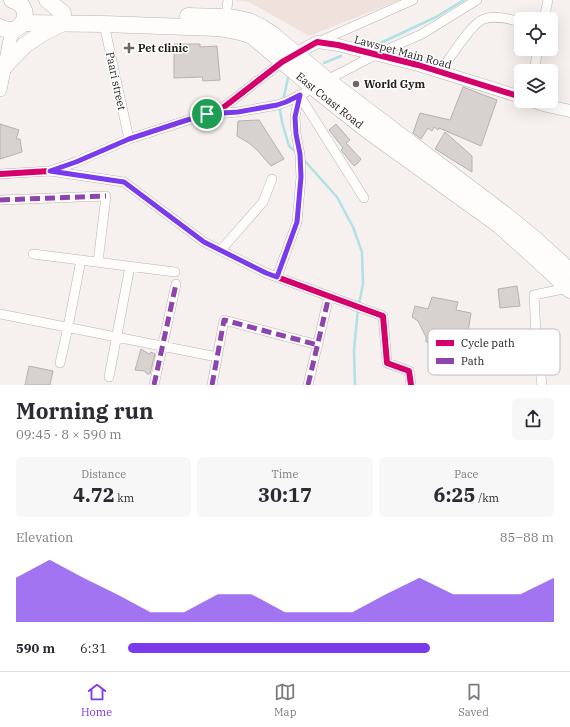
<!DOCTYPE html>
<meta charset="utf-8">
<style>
:root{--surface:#fff;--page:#f7f7f7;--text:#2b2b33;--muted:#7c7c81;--line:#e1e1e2;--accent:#7c3aed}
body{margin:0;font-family:"IBM Plex Serif",serif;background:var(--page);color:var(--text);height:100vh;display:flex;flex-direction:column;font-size:15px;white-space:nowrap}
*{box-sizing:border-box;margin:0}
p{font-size:13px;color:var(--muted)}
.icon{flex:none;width:22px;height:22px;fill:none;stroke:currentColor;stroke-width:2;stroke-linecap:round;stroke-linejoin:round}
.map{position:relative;height:385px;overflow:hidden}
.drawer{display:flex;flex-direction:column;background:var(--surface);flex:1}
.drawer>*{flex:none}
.fabs{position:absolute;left:514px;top:12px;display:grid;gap:8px}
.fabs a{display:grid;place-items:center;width:44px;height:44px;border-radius:6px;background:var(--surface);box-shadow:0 4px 16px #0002;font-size:20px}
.pin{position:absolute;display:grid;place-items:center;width:34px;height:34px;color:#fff;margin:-17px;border:2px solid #fff;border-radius:50%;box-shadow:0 1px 4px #0007}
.round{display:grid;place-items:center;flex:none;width:42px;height:42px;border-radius:6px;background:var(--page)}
.summary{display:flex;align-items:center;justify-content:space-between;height:68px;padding:0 16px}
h1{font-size:22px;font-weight:700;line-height:30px}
.figures{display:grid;grid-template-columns:repeat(3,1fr);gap:6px;height:68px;padding:4px 16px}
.figures div{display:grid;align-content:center;border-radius:6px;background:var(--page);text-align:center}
.figures b{font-size:20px;font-weight:700}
.figures small{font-size:11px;font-weight:400}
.figures p{font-size:11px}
.chart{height:112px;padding:8px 16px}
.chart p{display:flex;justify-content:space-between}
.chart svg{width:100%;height:72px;margin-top:4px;fill:var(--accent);opacity:.7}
ul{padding:0 16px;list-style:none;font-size:13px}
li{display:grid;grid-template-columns:64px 48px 1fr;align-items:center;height:30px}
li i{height:10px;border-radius:5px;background:var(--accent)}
.dock{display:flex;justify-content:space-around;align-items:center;height:56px;border-top:1px solid var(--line);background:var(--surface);font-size:11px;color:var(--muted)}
.dock a{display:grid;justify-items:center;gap:2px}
.dock .on{color:var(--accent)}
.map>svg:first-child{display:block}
.built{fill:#efe1dc}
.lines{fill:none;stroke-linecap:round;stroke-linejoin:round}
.stream{stroke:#b1e1e4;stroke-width:2.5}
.building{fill:#d7d2d0;stroke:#b5b1af}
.minor-casing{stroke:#b8b4b2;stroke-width:10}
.tertiary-casing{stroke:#b8b4b2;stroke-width:13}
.secondary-casing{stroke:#b8b4b2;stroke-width:14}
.trunk-casing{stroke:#b8b4b2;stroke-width:17}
.minor{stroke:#fefdfc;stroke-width:9}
.tertiary{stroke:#fefdfc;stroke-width:12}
.secondary{stroke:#fefdfc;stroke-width:13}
.trunk{stroke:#fefdfc;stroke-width:16}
.quiet{stroke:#8e44ad;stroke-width:5;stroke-dasharray:10 5;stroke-linecap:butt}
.cycleway-casing{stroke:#fff;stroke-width:8}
.cycleway{stroke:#d6006c;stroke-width:6}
.route-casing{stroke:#fff;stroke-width:8}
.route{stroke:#7c3aed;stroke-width:5}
.poi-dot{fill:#6e6967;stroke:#fff;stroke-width:1.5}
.labels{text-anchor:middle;stroke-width:3;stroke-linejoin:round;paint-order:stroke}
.poi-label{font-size:11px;font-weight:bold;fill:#24201e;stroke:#fff;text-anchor:start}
.street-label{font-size:11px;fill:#24201e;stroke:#fff}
.key{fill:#fff;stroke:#bdbcbc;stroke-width:1}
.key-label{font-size:11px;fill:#24201e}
</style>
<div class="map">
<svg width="570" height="385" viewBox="0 0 570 385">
<rect width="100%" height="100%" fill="#f6f0ee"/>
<path class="built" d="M235 0H400L309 36 249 2Z"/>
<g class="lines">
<path class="stream" d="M372 47 436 17 464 0
M324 63 341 56
M283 101 288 78
M281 105 280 110 282 122 289 146 296 152
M304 160 337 197 353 227 362 252 363 284 359 304
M355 385 354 350 358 309"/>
</g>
<path class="building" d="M174 44H200V47L217 46 220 80 203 81 202 77 174 78Z
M463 87 497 100 481 146 439 128 438 130 434 127 432 131 428 128 421 139 413 133 420 113 450 120Z
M259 120 284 159 271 166 257 150 249 143 237 136 238 121Z
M0 124 19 130 16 139H20L22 152 0 159Z
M336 124 350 140 346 143 361 159 358 163 354 166 341 150 343 148 329 130Z
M445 132 472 156V172L435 149Z
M517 286 520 306 500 308 498 289Z
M432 297 458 302 456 310 471 313 468 332 452 330 450 346 426 342V337L418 321 412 317 415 306 428 309Z
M141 349 149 354 151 352 155 354 150 374H147L145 371 135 370Z
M29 366 53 371 50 385H25Z"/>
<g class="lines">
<defs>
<path id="minor" d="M226 17 228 0
M544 19 548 0
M104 24 129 139
M318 42 413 0
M534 71 538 49
M440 72C449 60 471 23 484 19 495 15 510 19 521 22
M327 80 377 54 422 34 477 0
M299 95 364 198
M213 114 238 112 277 105 286 102 314 88
M50 171 124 182 204 242 266 273 383 316 387 363 409 371 411 385
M0 174 50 171 76 162 129 139 207 114 224 107 282 62
M0 200 106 196 98 262
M221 250 263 202 272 179
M33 254 175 272
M277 277 297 222 301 177 300 155 296 134 295 117 299 95
M0 314 217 357
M60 363 68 327 81 260
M109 377 130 266
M154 385 176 284
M212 385 224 320 318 345
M308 385 329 296
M542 385 536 334 534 295 568 288"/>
<path id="tertiary" d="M290 57 317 42 338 45 418 65 521 97
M532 101 547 106 570 111"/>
<path id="secondary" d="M0 90 12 30"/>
<g id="trunk">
<path d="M47 0 63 13"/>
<path d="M188 16 221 17 235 18 249 21 261 27 272 34 327 80 508 217 536 240 570 271"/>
<path id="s1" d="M23 23 104 24 216 28C228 29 240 31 252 36L314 88 367 130 499 225 540 262 570 290"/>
<path d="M0 27C23 40 36 6 12 0"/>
<path d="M5 66 25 45 43 33 61 24"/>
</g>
</defs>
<use href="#minor" class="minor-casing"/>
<use href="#tertiary" class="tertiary-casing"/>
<use href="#secondary" class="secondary-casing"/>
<use href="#trunk" class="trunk-casing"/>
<use href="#minor" class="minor"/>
<use href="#tertiary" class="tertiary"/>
<use href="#secondary" class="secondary"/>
<use href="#trunk" class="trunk"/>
<path class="quiet" d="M0 200 106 196
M154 385 176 284
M212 385 224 320 318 345
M308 385 329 296"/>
<defs>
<path id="cycleway" d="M52 171 124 182 204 242 266 273 383 316 387 363 409 371 411 385
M0 174 50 171 76 162 129 139 207 114 224 107 282 62 317 42 338 45 418 65 521 97"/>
</defs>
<use href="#cycleway" class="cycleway-casing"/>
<use href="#cycleway" class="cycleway"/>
</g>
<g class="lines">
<defs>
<path id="route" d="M300 95 295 117 296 134 300 154 301 177 297 222 277 277 266 273 204 242 124 182 50 171 76 162 129 139 184 121 207 114 238 112 277 105 286 102Z"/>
</defs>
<use href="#route" class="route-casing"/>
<use href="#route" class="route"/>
</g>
<g class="poi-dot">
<path d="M127 42h4v4h4v4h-4v4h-4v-4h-4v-4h4z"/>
<circle cx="356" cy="84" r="4"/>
</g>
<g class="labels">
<g class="poi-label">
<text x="138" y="52">Pet clinic</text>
<text x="364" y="88">World Gym</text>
</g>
<g class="street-label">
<text transform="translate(403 52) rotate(15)" y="4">Lawspet Main Road</text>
<text transform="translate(116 81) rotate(78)" y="4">Paari street</text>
<text dy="4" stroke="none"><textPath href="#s1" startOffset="331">East Coast Road</textPath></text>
</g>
</g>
<rect x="428" y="329" width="132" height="46" rx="6" class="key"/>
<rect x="436" y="340" width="18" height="6" fill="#d6006c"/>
<rect x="436" y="358" width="18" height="6" fill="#8e44ad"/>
<g class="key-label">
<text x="461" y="347">Cycle path</text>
<text x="461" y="365">Path</text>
</g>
</svg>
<div class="fabs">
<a><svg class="icon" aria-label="locate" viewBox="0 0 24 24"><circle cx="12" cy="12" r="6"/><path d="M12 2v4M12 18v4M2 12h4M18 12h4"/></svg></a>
<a><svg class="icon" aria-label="layers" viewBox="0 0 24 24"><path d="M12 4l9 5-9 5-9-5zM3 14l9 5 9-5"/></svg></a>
</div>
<div class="pin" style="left:207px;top:114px;background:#1e9e55"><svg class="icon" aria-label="arrive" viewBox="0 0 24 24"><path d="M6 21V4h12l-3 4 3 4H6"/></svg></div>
</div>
<section class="drawer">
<div class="summary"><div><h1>Morning run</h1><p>09:45 · 8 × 590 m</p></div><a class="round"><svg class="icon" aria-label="share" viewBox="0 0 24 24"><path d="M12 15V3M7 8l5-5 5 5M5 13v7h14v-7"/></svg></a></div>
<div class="figures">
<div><p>Distance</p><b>4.72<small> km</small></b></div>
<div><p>Time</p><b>30:17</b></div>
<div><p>Pace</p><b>6:25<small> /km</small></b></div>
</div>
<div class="chart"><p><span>Elevation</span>85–88 m</p>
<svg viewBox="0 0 160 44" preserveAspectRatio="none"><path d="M0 44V17L10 6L20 17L30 27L40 38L50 38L60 27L70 27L80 38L90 38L100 38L110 27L120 17L130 27L140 27L150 27L160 17V44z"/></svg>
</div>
<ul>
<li><b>590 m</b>6:31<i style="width:71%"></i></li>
</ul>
</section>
<nav class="dock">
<a class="on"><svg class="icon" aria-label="home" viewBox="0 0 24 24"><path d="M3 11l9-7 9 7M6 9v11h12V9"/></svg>Home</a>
<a><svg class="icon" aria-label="map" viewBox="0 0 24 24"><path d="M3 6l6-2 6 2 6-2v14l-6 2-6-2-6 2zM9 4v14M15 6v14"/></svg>Map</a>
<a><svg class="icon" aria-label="saved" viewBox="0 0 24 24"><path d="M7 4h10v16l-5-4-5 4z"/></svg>Saved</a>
</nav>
